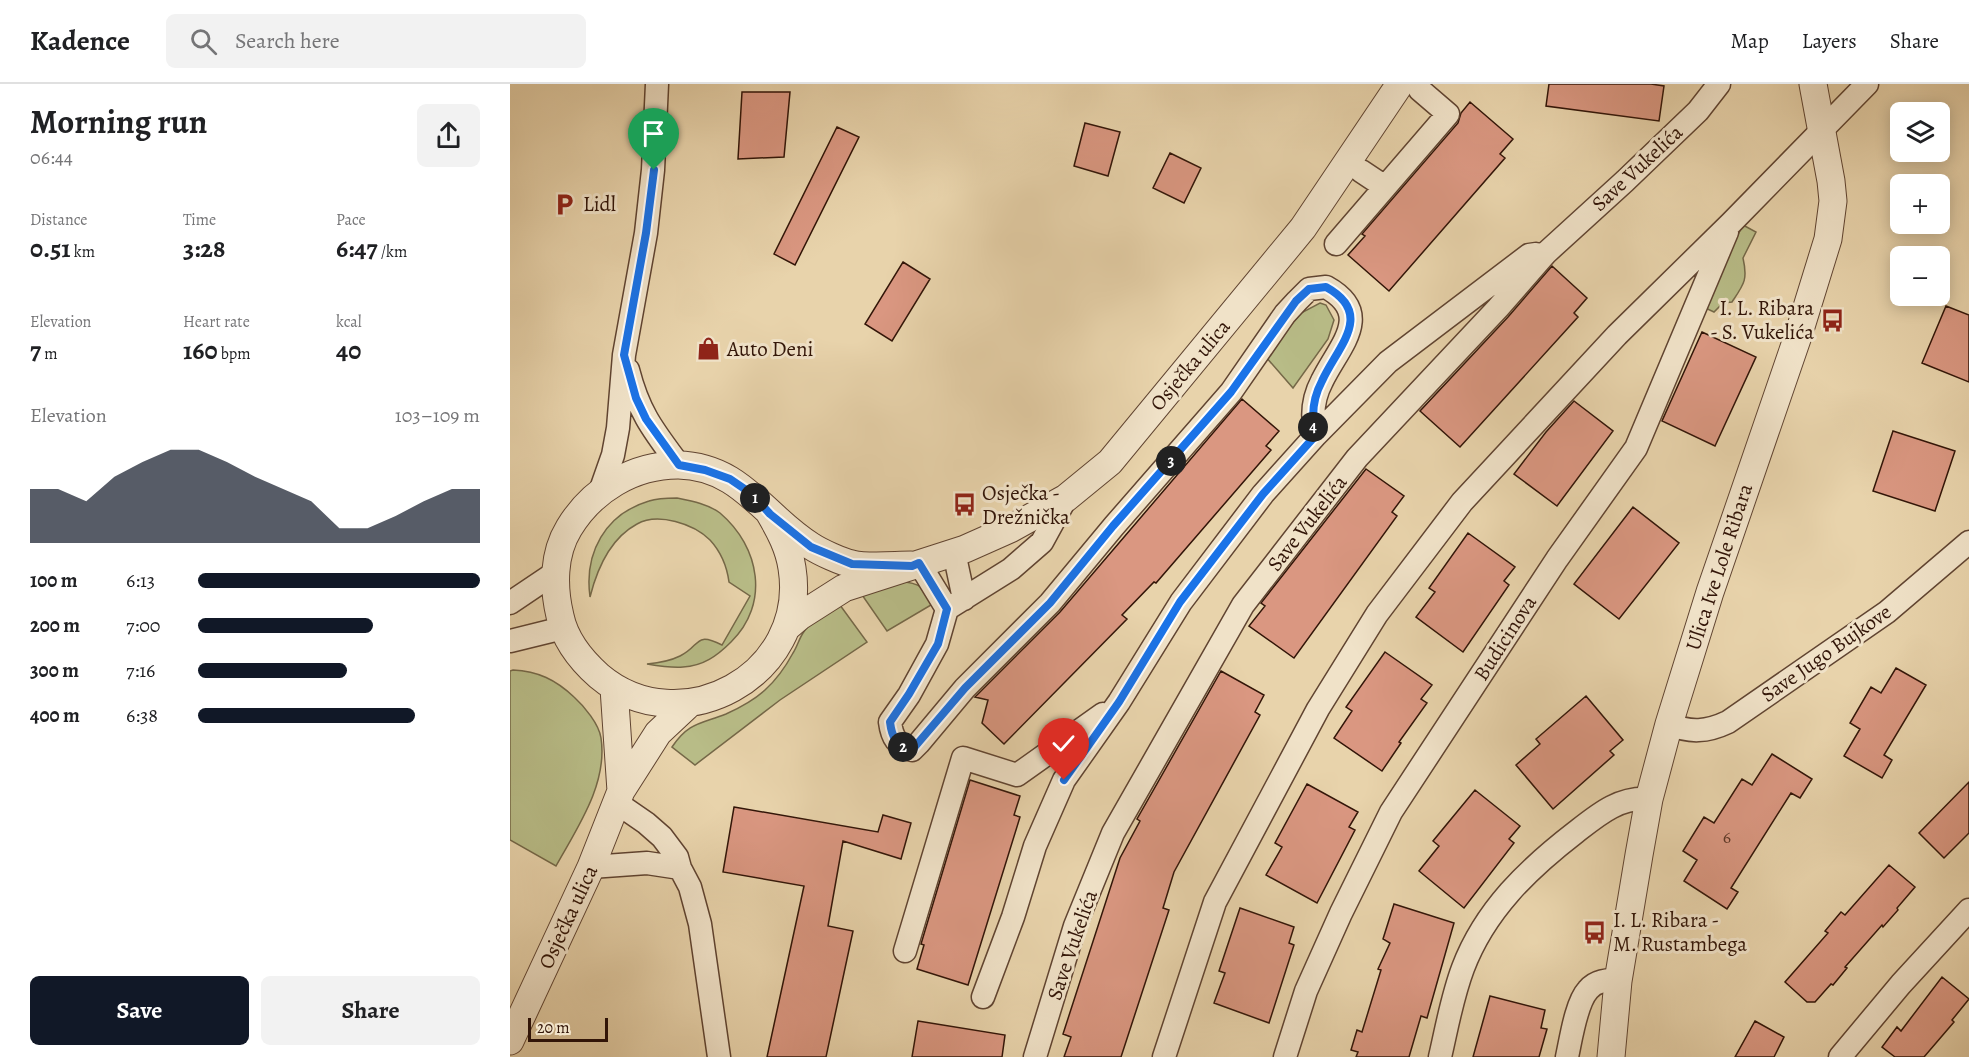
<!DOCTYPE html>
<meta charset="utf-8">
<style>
:root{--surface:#fff;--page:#f2f2f2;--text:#202124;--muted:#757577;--line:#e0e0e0;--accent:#111827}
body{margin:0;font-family:Alegreya,serif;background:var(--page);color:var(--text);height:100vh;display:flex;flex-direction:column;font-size:22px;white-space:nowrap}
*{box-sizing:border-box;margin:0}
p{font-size:20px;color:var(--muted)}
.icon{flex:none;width:33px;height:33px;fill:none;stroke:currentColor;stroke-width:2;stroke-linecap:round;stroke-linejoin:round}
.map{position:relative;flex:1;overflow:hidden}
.panel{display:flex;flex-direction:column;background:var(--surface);width:510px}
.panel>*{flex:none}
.fabs{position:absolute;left:1380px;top:18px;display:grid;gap:12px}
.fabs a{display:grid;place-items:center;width:60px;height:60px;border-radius:9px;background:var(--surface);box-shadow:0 3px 15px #0003;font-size:30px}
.scale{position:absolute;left:18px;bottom:15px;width:80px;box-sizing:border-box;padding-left:6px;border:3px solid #321508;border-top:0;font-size:16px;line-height:21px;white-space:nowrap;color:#321508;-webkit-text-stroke:4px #f0e2c8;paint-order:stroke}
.pin{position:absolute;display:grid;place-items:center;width:51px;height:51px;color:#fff;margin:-62px -26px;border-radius:50% 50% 50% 0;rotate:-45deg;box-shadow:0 0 6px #0007}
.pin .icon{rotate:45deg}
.km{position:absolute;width:30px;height:30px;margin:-15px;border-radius:50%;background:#222;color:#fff;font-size:16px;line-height:30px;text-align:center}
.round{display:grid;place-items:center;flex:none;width:63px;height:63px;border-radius:9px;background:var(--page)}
.headline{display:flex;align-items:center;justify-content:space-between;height:102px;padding:0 30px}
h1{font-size:33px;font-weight:700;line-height:45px}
.figures{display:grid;grid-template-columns:repeat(3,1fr);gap:9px;height:102px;padding:6px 30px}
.figures div{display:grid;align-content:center}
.figures b{font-size:26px;font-weight:700}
.figures small{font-size:16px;font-weight:400}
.figures p{font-size:16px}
.chart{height:168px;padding:12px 30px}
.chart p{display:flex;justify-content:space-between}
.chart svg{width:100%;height:108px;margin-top:6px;fill:var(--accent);opacity:.7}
.button{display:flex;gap:12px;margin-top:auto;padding:12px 30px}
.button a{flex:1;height:69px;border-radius:9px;background:var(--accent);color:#fff;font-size:24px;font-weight:700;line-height:69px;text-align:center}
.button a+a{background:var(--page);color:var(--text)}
ul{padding:0 30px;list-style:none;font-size:20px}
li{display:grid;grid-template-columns:96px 72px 1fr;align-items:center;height:45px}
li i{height:15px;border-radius:8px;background:var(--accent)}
header{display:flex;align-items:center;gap:36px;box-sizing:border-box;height:84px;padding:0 30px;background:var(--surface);border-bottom:2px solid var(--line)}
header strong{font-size:28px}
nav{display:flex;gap:33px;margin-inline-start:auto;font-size:21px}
.search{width:420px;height:54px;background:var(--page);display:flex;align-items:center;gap:15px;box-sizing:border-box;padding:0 21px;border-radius:9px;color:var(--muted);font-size:22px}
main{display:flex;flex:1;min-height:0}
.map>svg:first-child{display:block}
.green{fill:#b8bc87;stroke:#756848;stroke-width:1.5}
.building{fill:#da9781;stroke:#321508;stroke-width:1.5}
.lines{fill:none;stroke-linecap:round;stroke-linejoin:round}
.minor-casing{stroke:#604431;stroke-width:25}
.tertiary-casing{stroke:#604431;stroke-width:29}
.minor{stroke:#f0e2c8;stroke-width:22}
.tertiary{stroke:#f0e2c8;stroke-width:27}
.route-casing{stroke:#fff;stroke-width:12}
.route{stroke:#1a73e8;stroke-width:8}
.labels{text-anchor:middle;stroke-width:6;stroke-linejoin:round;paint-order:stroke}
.number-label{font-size:18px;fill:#5c3626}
.street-label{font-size:21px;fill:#321508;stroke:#f0e2c8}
.poi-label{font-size:21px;fill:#321508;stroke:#f0e2c8;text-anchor:start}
</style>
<header>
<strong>Kadence</strong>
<div class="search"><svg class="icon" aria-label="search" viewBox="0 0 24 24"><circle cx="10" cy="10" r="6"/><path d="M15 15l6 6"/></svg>Search here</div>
<nav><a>Map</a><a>Layers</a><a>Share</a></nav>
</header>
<main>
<section class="panel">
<div class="headline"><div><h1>Morning run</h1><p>06:44</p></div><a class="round"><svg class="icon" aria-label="share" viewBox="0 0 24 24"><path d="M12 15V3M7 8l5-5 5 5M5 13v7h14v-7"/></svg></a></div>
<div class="figures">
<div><p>Distance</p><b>0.51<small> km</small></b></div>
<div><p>Time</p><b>3:28</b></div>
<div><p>Pace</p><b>6:47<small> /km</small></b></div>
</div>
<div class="figures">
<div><p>Elevation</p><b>7<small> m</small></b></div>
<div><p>Heart rate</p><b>160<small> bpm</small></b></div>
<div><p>kcal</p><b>40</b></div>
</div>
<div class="chart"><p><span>Elevation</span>103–109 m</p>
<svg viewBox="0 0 160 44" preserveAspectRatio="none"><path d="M0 44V22L10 22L20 27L30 17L40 11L50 6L60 6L70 11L80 17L90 22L100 27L110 38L120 38L130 33L140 27L150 22L160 22V44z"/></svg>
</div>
<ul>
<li><b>100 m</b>6:13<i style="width:100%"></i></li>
<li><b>200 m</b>7:00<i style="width:62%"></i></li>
<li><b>300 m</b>7:16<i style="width:53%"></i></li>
<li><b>400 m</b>6:38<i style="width:77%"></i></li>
</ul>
<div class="button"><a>Save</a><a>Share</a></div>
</section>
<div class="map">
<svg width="1459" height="973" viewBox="0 0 1459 973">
<rect width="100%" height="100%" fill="#e8d3ab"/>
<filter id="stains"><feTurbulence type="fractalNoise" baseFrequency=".00333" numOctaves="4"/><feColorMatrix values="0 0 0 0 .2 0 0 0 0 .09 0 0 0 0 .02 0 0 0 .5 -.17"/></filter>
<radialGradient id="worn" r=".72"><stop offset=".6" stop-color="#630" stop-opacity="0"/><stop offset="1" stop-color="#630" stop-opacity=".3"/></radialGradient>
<path class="green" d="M1233 141 1246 148 1233 174C1238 196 1234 200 1222 218L1213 219 1204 228 1191 222Z
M810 219 816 221 824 236 818 255 783 304 755 272 791 229Z
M167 414C182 417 198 420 210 429 250 463 260 520 221 558 207 572 193 582 173 583 161 584 149 582 137 580 148 579 160 577 170 572 191 562 184 547 212 561L240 512 219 498C217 483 211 468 200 456 184 440 148 428 127 440 101 454 87 485 80 513 74 469 95 430 139 417 148 414 158 414 167 414Z
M391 498C406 498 422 505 421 521L377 547 350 508Z
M327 517 357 558 270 616 185 681 162 663C179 638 191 640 216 630 229 624 244 616 255 606 265 597 276 582 283 569 287 563 289 555 293 549 301 536 316 527 327 517Z
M3 586C28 587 46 596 64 613 74 622 89 640 91 654 98 700 67 744 46 782L0 756V587Z"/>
<path class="building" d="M1039 0H1141L1154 2 1149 37 1036 22Z
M232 8H280L274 73 228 75Z
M960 18 1003 55 990 70 995 74 879 207 838 171 855 152 852 150 948 39 951 29Z
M575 39 610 48 598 92 564 82Z
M327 43 349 53 285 181 264 170Z
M660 69 691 84 674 119 643 104Z
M393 178 420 195 382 257 355 240Z
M1042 182 1077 214 1064 229 1068 233 950 363 910 327 998 233Z
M1436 222 1459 231V298L1412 279Z
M1192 248 1246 273 1205 362 1152 337Z
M732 315 769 347 756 362 761 366 646 499 644 498 612 531 617 535 494 660 472 639 478 616 465 613 550 528Z
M1064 317 1103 347 1047 422 1004 390 1036 348Z
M1383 347 1445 367 1425 427 1363 407Z
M856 385 894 412 882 428 887 432 784 574 739 542 755 522 751 519Z
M1123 423 1169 459 1109 535 1064 500Z
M958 449 1005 483 994 497 999 501 953 568 906 533 925 508 919 504Z
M875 568 922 601 911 615 917 619 889 658 891 659 872 687 824 654 842 627 836 623Z
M1386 584 1416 601 1374 671 1382 676 1372 694 1334 672 1350 645 1340 639 1361 603 1371 609Z
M711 587 754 611 745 628 750 631 664 788 653 824 659 826 611 973H554L561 953 553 950 610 774 630 737 627 735Z
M1076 612 1113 656 1100 667 1104 671 1043 725 1006 681 1030 660 1026 655Z
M1262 670 1302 695 1290 714 1281 709 1221 804 1228 808 1217 825 1174 797 1187 776 1173 767 1194 733 1204 739 1232 695 1242 701Z
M460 696 510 712 504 731 510 733 458 901 407 885 414 861 411 860Z
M1459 698V749L1434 774 1409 749Z
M797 700 848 728 839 743 845 746 807 819 756 791 772 763 765 759Z
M965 706 1010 742 999 755 1004 759 954 824 909 787 929 762 923 757Z
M224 723 368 748 373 731 401 739 391 775 333 757 318 842 343 847 316 973H257L294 802 213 788Z
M1379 781 1405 803 1387 824 1388 826 1373 843 1372 841 1335 883 1337 884 1323 901 1321 900 1305 918H1297L1275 898 1318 849 1315 847 1331 828 1335 831Z
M884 820 944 839 917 934 911 932 899 973H846L848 968 841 966 847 946 852 948 871 886 868 885 880 859 873 855Z
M730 824 784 843 779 859 784 861 759 939 704 919 715 889 709 887Z
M1432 893 1459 915 1442 936 1444 938 1414 973H1385L1372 963 1387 943 1391 947Z
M980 912 1035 926 1031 944 1037 945 1029 973H963Z
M408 937 495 951 492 973H402Z
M1245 937 1274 953 1264 973H1225Z"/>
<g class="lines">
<defs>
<path id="minor" d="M851 87 875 103
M826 160 938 30 910 6
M118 286C129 329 143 346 169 381
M90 408 103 371 108 344 114 271 136 149 143 86 147 0
M556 414 532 458 501 485 437 525 427 560 399 611 380 638C382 654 387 661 402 666L409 659 455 604 540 519 604 442 721 308 775 230 787 217 799 205 816 203C865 230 829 262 812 297 803 314 801 332 806 351
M444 468 454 515
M409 479 437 525
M0 519 46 488
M0 557 53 544
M1159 640C1180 649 1197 648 1218 638L1377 528 1459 458
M107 719 136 739 152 753 167 773 170 784 180 803 190 840 209 973
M81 783 137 779 170 784
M395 867 453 674 507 691 593 630
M473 913 503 833 525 762 554 696 609 618 671 518 753 410 806 351 878 278 1019 171 1026 170
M525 973 565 842 603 749 733 521 847 374 988 224 1036 169 1115 97 1188 27 1209 0
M654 973 705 818 808 625 867 530 952 418 1107 251 1221 139 1357 0
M775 973 796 907 831 829 881 728 1047 475 1126 364 1217 148
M930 973C937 943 942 913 953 884 975 826 1018 785 1066 748 1089 730 1109 713 1139 715
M1057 973C1061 955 1066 919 1078 906 1085 897 1098 895 1108 897
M1330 973 1391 900 1459 826"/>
<path id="tertiary" d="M260 430C270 447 279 464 282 484 299 591 171 661 89 592 71 576 55 556 50 532 43 503 43 470 59 444 82 406 123 381 168 381 231 382 254 433 301 462 310 468 332 478 342 480 358 484 385 481 401 481
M276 544 290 532 334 504 455 465 500 445 556 414 600 378 793 144 890 0
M104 604 111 707
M0 957 81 783 111 707 148 649 179 620
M1101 973 1108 897 1129 771 1139 715 1159 640 1200 508 1289 249 1318 155 1323 117 1321 97 1303 0"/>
</defs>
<use href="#minor" class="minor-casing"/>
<use href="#tertiary" class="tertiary-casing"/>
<use href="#minor" class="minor"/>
<use href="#tertiary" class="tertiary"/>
</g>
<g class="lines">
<defs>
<path id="route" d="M144 86 136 149 114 271 126 314 136 335 169 381 195 386 220 395 242 410 260 430 301 463 342 480 402 482 409 479 437 525 428 560 399 610 380 638C382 654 386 661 402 666L455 604 540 519 603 442 721 308 786 217 799 205 816 203C865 230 828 262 812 297 803 314 801 333 806 351L753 410 670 518 609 618 554 696"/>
</defs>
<use href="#route" class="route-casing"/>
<use href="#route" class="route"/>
</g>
<defs>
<symbol id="parking-bare" viewBox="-9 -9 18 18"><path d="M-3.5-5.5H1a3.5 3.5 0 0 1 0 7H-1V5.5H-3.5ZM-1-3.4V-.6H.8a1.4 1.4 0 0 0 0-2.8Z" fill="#8f2418" stroke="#f0e2c8" stroke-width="2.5" paint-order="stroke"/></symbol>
<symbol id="bus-bare" viewBox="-9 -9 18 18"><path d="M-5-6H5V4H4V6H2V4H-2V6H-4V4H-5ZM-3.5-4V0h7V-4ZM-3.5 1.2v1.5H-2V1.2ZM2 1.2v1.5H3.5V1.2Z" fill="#8f2418" stroke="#f0e2c8" stroke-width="2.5" paint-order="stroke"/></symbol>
<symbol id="shop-bare" viewBox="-9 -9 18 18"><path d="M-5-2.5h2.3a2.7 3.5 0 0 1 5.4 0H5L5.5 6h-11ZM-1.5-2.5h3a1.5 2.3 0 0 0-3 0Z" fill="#8f2418" stroke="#f0e2c8" stroke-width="2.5" paint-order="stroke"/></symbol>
</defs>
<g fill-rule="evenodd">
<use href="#parking-bare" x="38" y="104" width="33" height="33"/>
<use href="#bus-bare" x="1306" y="220" width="33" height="33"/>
<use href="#shop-bare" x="182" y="248" width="33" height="33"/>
<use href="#bus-bare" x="438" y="404" width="33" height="33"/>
<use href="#bus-bare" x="1068" y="832" width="33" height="33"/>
</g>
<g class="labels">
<g class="number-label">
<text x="1217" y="759">6</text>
</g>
<g class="street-label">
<text transform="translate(1127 84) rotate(-43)" y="7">Save Vukelića</text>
<text transform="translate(680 281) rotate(-50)" y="7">Osječka ulica</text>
<text transform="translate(797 439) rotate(-52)" y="7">Save Vukelića</text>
<text transform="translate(1209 483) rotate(-72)" y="7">Ulica Ive Lole Ribara</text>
<text transform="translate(995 554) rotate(-57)" y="7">Budicinova</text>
<text transform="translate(1316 569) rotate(-35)" y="7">Save Jugo Bujkove</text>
<text transform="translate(58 833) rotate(-65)" y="7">Osječka ulica</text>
<text transform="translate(562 861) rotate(-71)" y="7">Save Vukelića</text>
</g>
<g class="poi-label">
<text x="73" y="127">Lidl</text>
<text x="1304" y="231" text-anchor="end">I. L. Ribara<tspan x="1304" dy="24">- S. Vukelića</tspan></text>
<text x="217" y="272">Auto Deni</text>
<text x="472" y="416">Osječka -<tspan x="472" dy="24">Drežnička</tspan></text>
<text x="1103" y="843">I. L. Ribara -<tspan x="1103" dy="24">M. Rustambega</tspan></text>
</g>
</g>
<rect width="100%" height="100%" filter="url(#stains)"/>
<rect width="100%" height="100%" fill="url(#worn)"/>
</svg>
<div class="fabs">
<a><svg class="icon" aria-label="layers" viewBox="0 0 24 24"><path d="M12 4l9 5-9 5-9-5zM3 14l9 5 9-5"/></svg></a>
<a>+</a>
<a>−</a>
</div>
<div class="scale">20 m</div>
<div class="pin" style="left:144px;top:86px;background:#1e9e55"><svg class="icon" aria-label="arrive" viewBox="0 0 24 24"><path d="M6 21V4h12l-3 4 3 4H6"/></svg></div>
<div class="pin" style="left:554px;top:696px;background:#d93025"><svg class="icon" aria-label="check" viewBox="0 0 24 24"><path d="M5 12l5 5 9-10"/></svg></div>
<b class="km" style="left:245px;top:414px">1</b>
<b class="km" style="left:393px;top:663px">2</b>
<b class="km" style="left:661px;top:377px">3</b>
<b class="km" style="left:803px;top:343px">4</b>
</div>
</main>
